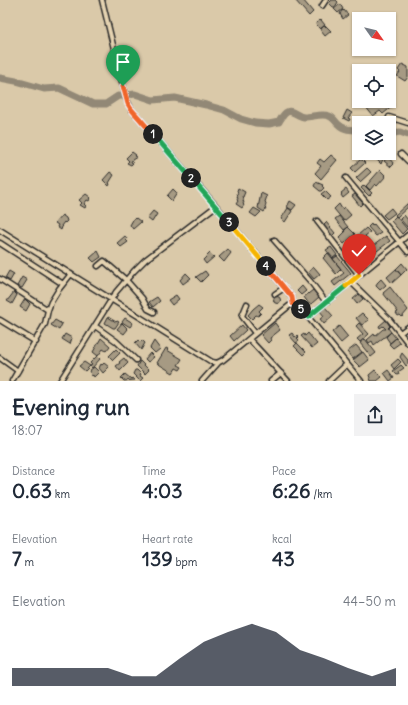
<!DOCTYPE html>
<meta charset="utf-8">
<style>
:root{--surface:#fff;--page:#f2f2f3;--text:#1f2937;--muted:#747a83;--accent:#111827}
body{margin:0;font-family:Delius,sans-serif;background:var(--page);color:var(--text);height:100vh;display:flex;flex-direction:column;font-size:15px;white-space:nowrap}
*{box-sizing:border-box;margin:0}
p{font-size:13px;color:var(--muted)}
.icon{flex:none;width:22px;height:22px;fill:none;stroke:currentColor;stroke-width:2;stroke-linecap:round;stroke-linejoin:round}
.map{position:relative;height:381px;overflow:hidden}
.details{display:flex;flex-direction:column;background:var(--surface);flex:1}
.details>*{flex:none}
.needle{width:26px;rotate:124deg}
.buttons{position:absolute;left:352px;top:12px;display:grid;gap:8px}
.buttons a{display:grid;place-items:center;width:44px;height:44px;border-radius:0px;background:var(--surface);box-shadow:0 1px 3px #0004;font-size:20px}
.pin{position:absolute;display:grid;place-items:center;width:34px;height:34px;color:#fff;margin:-41px -17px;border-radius:50% 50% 50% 0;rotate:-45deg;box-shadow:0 0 4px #0007}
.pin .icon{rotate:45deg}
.km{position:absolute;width:20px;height:20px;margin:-10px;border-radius:50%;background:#222;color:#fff;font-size:11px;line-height:20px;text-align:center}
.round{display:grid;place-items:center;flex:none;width:42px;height:42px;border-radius:0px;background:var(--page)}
.overview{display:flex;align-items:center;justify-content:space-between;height:68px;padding:0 12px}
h1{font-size:22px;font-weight:700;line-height:30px}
.stats{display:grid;grid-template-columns:repeat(3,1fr);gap:6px;height:68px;padding:4px 12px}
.stats div{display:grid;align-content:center}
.stats b{font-size:20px;font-weight:700}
.stats small{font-size:11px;font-weight:400}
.stats p{font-size:11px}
.chart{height:112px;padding:8px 12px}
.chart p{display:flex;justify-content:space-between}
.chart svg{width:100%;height:72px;margin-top:4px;fill:var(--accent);opacity:.7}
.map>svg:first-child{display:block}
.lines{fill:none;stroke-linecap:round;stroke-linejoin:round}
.river{stroke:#928876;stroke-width:7}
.building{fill:#a69a83;stroke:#2b2b2b}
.minor-casing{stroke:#2b2b2b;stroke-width:7}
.minor{stroke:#e5d3b1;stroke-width:4}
.split-1-casing{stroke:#fff;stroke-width:8}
.split-2-casing{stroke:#fff;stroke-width:8}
.split-3-casing{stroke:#fff;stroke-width:8}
.split-4-casing{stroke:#fff;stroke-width:8}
.split-5-casing{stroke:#fff;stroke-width:8}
.split-6-casing{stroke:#fff;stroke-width:8}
.split-7-casing{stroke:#fff;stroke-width:8}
.split-1{stroke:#f0652b;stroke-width:5}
.split-2{stroke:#22a559;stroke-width:5}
.split-3{stroke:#22a559;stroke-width:5}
.split-4{stroke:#f5b400;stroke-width:5}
.split-5{stroke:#f0652b;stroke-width:5}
.split-6{stroke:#22a559;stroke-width:5}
.split-7{stroke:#f5b400;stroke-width:5}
</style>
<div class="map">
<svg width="408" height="381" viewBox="0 0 408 381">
<rect width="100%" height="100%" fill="#dac9a9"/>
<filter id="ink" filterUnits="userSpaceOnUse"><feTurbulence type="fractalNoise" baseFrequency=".025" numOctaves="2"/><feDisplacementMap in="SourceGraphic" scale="8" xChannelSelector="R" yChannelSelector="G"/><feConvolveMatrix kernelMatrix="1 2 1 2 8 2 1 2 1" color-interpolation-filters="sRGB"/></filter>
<g filter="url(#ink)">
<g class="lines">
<path class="river" d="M0 78 16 81 44 89 59 88 93 104H106L118 96H123
M128 95 135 94 153 100 175 98 206 105 224 110 241 119 255 123 269 124 279 122C281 119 283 114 287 112 292 109 298 117 304 117 312 117 322 113 329 116 333 117 335 121 338 124 344 130 351 130 359 130
M389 134 400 132 408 135"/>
</g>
<path class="building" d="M295 0H303L313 12 309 16Z
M332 0H336L338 2 335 7H333L329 3Z
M340 4 343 9 338 13 334 9Z
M342 10 343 11 344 10 348 15 343 19 340 14Z
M319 20 320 21 321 20 325 25 320 29 315 24Z
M324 26 325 27 326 26 331 31 325 36 321 31V29Z
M402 64 408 67V77L405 81 397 76 400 72 398 70Z
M389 99 394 105 383 114 380 111 373 116 361 101H389Z
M347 110 352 113 348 118 350 119 349 121 343 118Z
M132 152 136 155 135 156 137 157 132 160 131 162 133 163 131 165 127 163 129 161 126 158Z
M376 153 379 155 380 154 382 156 381 157 383 159 381 164 373 156Z
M331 155 337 160 321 179 315 173 321 166 317 163 320 159 324 162Z
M388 157 394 164 391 167 384 161Z
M361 159 365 163 355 172 351 168Z
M367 168 371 172 360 182 356 178Z
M380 170 386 176 377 186 375 184 370 190 366 186Z
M110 172 114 175 109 183 110 184 109 186 103 180Z
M316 182 323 185 322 186 324 188 321 191H320L314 186Z
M364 185 372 193 369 196 361 188Z
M238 188 245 192 243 197 244 198 243 201 244 202 243 204 244 205 242 208 236 204 238 201 237 200 238 198 237 197 238 195 237 194 238 192 237 191Z
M173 189 177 193 172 201 167 196Z
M346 189 349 193 343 198 341 195 342 194 341 193Z
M325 191 331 197 327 200 321 194Z
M261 193 267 196 265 202 266 203 265 208 266 209 264 212 258 208Z
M86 194 90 197 89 198 90 199 89 201 87 200 84 204 86 206 85 208 80 205 82 203 79 200Z
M355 194 363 203 360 206 352 196Z
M290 201 296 205 292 210 287 207Z
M408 203V207L397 217 395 215Z
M339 204 342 209 344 207 351 215 344 221 334 209Z
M254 208 261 212 256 217 250 213Z
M288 208 292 211 285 222 281 219Z
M391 208 395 213 387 219 383 215Z
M153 211 157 214 152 222 147 218Z
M62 215 66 218 67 221 65 223 64 222 61 226 62 227 61 230 57 227 58 225 55 223Z
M404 215 408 220V228L400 219Z
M339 216 348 227 344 230 335 219Z
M396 216 407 229 402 234 391 221Z
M134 218 135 219 136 218 141 222 133 229 130 225Z
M326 222 335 233 332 236 323 225Z
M371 224 372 226 374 224 381 233 376 236 368 227Z
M348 227 355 234 344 244 339 238 345 232 344 231Z
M366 228 370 232 365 236 372 244 367 248 357 236Z
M125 236 127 239 126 240 128 242 121 247 117 243Z
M386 236 390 241 373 254 369 249Z
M356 237 368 252 367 253 369 256 358 265 352 258 355 256 354 254 350 258 346 254 355 246 351 241Z
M331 247 337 255 333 258 326 250Z
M228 249 231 253 224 262 219 257Z
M98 251 101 257 94 262 90 258Z
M210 253 214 257 206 264 203 260Z
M328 253 341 269 336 274 323 258Z
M337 256 351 273 335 286 332 282 344 273 333 259Z
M402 263 407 269 401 275 396 269Z
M314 267 320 274 314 279 308 272Z
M396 269 401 275 392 283 387 277Z
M9 271 14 274 10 281 5 278Z
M205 271 208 275 201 282 196 277Z
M186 273 191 278 183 284 180 280Z
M22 277 27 280 22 288 17 286Z
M381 279 386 285 380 290 376 286 377 283Z
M302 286 306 291 301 295 297 291Z
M390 287 408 310 402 317 400 315 398 316 396 313 398 312 383 293Z
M313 290 319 297 311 304H309L304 297Z
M14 292 17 295 12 304 7 301Z
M359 294 363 299 357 304 353 299Z
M176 295 179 299 172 305 168 300Z
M273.5 300a3.5 3.5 0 1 1 7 0a3.5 3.5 0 1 1-7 0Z
M157 297 160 301 153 307 149 302Z
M25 299 30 304 26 311 20 307Z
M259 304 263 307 259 311 261 313 258 316 256 315 252 319 248 315 253 309Z
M325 307 333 316 324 324 320 319 324 316 320 311Z
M362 313 369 320 362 325 356 318Z
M108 317 116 322 117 321 119 322 115 328H113L105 323Z
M125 318 133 323 130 327 122 322Z
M55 320 62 324 59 330 51 325Z
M386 320 390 326 388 328 391 332 374 345 372 341 369 343 367 340 374 334 375 336 383 329H386L383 326 380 328 379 326Z
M122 323 128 329 124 334 117 329Z
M275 323 280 330 270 338 271 340 268 343 261 335Z
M359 323 369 334 360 342 357 339 363 334 356 326Z
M242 325 246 330 234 341 230 336Z
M339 326 348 337 341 343 332 332Z
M391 332 396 338 390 343 386 337Z
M292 333 295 337 297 335 299 337 297 339 299 341 296 343 289 335Z
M308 333 317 344 312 348 301 336 304 334 305 336Z
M65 334 72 338 70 344 62 339Z
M101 338 110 346 106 351 103 349 98 356 93 352Z
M396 338 400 343 393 348 389 344Z
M365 339 376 353 371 357 360 343Z
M138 340 140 342 142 340 145 343 141 350 135 343Z
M154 341 160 349 155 353 150 348Z
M297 343 306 352 303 355 294 346Z
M356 345 362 352 353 359 347 352Z
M166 348 168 349 167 350 182 359 178 365 182 367 180 370 176 368 173 373 157 363Z
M116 349 120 353 113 360 109 356Z
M363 352 369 360 360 367 353 360Z
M150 353 154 357 148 362 145 359Z
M402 353 408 360V364L406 366 400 357Z
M97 356 100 359 92 368 90 366 92 365 90 363Z
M124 358 128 363 120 371 116 366 120 363 119 362Z
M398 359 401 362 394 369 391 365Z
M140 361 149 370 145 374 137 366Z
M84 362 90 366 85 371 79 366Z
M104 363 109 367 103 373 99 368 101 364 102 365Z
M401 365 404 368 398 372 399 374 397 375 393 371Z
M94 367 99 372 94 377 93 375 92 376 89 371Z
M135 370H137L141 374 140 376 143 378 140 381 133 374Z
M375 370 382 377 377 381H371L369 375Z
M388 370 394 378 390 381 384 373Z
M125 374 131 379 132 378 135 380 124 381 121 378Z"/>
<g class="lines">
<defs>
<path id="minor" d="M102 0 126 98 131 109 216 206 292 297 293 304
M322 6 326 0
M389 117 408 123
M401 154 408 161
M346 178 408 252
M317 221 359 275
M0 230 212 362 217 363 223 360 289 306 293 304
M274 240 310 281 326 302
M0 243 63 284
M98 266 104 261 126 280 142 298 148 309 154 312
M0 279 48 310
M351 282 389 319 408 343
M275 294 284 288
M247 304 242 316 255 333
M293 304 300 307 308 317 361 381
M308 317 408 235
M0 320 36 342
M95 326 116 341 136 360
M400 333 408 327
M249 339 288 381
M0 358 18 371
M12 381 45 324 48 310 51 302 59 289 71 274
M60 381 116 292 134 271 145 260 216 206
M202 381 219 362
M271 381 281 373
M329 381 347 364"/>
</defs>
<use href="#minor" class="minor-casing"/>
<use href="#minor" class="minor"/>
</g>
</g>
<g class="lines" filter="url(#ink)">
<defs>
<path id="split-1" d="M123 86 128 104 131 109 153 134"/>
<path id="split-2" d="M153 134 191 178"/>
<path id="split-3" d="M191 178 229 222"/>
<path id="split-4" d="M229 222 266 266"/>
<path id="split-5" d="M266 266 292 297 293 304 296 305 301 309"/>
<path id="split-6" d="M301 309 308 317 346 286"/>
<path id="split-7" d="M346 286 359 275"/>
</defs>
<use href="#split-1" class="split-1-casing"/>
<use href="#split-2" class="split-2-casing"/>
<use href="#split-3" class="split-3-casing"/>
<use href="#split-4" class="split-4-casing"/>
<use href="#split-5" class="split-5-casing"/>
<use href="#split-6" class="split-6-casing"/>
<use href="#split-7" class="split-7-casing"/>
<use href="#split-1" class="split-1"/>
<use href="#split-2" class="split-2"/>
<use href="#split-3" class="split-3"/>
<use href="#split-4" class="split-4"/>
<use href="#split-5" class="split-5"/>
<use href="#split-6" class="split-6"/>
<use href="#split-7" class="split-7"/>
</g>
</svg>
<div class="buttons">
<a><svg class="needle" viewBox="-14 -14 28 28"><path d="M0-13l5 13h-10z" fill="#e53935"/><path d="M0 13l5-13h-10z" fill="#747a83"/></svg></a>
<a><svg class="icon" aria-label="locate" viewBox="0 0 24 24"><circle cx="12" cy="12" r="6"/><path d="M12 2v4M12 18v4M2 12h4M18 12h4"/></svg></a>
<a><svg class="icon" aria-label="layers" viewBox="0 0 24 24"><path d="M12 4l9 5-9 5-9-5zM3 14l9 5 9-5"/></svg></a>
</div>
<div class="pin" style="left:123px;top:86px;background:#1e9e55"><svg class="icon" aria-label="arrive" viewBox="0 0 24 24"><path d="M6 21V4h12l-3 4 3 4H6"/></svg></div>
<div class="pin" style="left:359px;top:275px;background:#d93025"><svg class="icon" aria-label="check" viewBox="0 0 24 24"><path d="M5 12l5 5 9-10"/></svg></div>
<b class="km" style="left:153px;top:134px">1</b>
<b class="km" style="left:191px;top:178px">2</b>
<b class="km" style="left:229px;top:222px">3</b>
<b class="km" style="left:266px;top:266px">4</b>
<b class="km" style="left:301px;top:309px">5</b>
</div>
<section class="details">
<div class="overview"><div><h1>Evening run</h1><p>18:07</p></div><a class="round"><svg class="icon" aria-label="share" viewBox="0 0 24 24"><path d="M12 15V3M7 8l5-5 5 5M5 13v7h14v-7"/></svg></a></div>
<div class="stats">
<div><p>Distance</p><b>0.63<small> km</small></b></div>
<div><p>Time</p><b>4:03</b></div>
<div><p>Pace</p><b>6:26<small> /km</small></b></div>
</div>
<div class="stats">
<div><p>Elevation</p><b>7<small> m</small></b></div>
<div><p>Heart rate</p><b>139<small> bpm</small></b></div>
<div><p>kcal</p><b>43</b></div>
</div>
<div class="chart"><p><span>Elevation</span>44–50 m</p>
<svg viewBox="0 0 160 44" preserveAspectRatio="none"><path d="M0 44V33L10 33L20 33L30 33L40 33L50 38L60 38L70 27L80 17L90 11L100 6L110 11L120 22L130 27L140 33L150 38L160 33V44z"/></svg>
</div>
</section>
